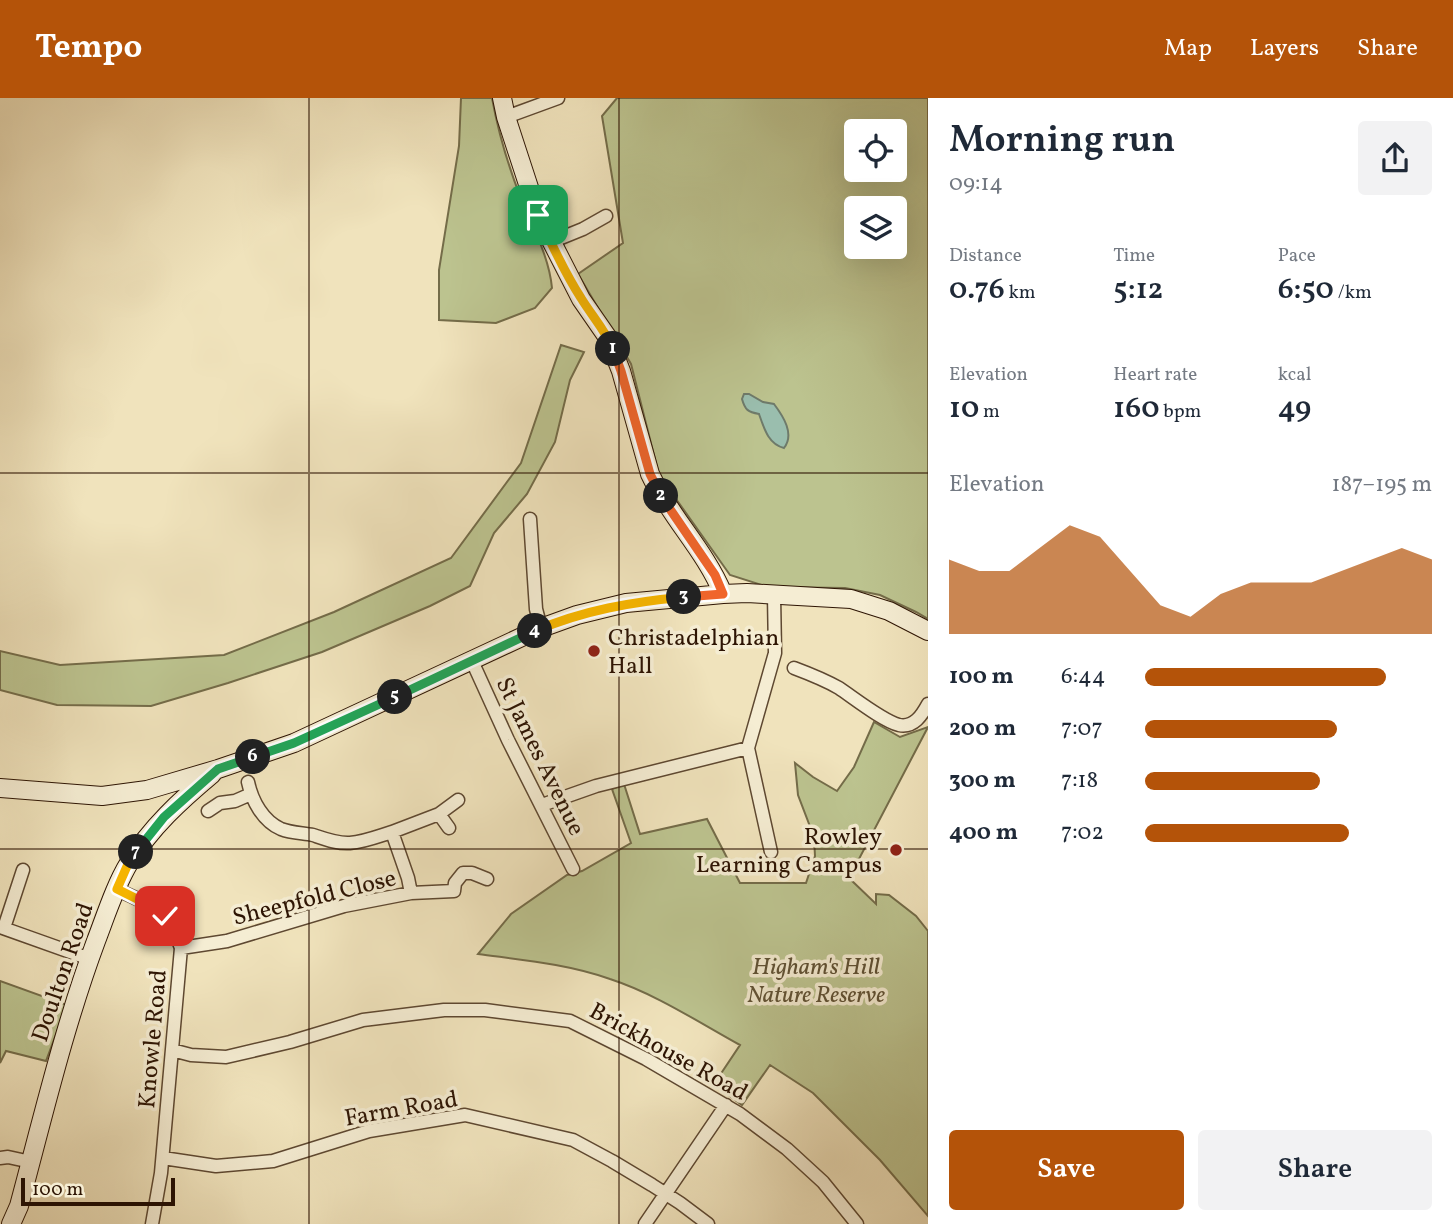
<!DOCTYPE html>
<meta charset="utf-8">
<style>
:root{--surface:#fff;--page:#f2f2f3;--text:#1f2937;--muted:#747a83;--accent:#b45309}
body{margin:0;font-family:Vollkorn,serif;background:var(--page);color:var(--text);height:100vh;display:flex;flex-direction:column;font-size:26px;white-space:nowrap}
*{box-sizing:border-box;margin:0}
p{font-size:23px;color:var(--muted)}
.icon{flex:none;width:38px;height:38px;fill:none;stroke:currentColor;stroke-width:2;stroke-linecap:round;stroke-linejoin:round}
.map{position:relative;flex:1;overflow:hidden}
.panel{display:flex;flex-direction:column;background:var(--surface);width:525px}
.panel>*{flex:none}
.buttons{position:absolute;left:844px;top:21px;display:grid;gap:14px}
.buttons a{display:grid;place-items:center;width:63px;height:63px;border-radius:7px;background:var(--surface);box-shadow:0 7px 28px #0002;font-size:35px}
.scale{position:absolute;left:21px;bottom:18px;width:154px;box-sizing:border-box;padding-left:7px;border:4px solid #2d1403;border-top:0;font-size:19px;line-height:24px;white-space:nowrap;color:#2d1403;-webkit-text-stroke:5px #f5edd3;paint-order:stroke}
.pin{position:absolute;display:grid;place-items:center;width:60px;height:60px;color:#fff;margin:-30px;border-radius:14px;box-shadow:0 4px 10px #0006}
.km{position:absolute;width:35px;height:35px;margin:-18px;border-radius:50%;background:#222;color:#fff;font-size:19px;line-height:35px;text-align:center}
.round{display:grid;place-items:center;flex:none;width:74px;height:74px;border-radius:7px;background:var(--page)}
.head{display:flex;align-items:center;justify-content:space-between;height:119px;padding:0 21px}
h1{font-size:38px;font-weight:600;line-height:52px}
.stats{display:grid;grid-template-columns:repeat(3,1fr);gap:10px;height:119px;padding:7px 21px}
.stats div{display:grid;align-content:center}
.stats b{font-size:30px;font-weight:600}
.stats small{font-size:19px;font-weight:400}
.stats p{font-size:19px}
.chart{height:196px;padding:14px 21px}
.chart p{display:flex;justify-content:space-between}
.chart svg{width:100%;height:126px;margin-top:7px;fill:var(--accent);opacity:.7}
.button{display:flex;gap:14px;margin-top:auto;padding:14px 21px}
.button a{flex:1;height:80px;border-radius:7px;background:var(--accent);color:#fff;font-size:28px;font-weight:600;line-height:80px;text-align:center}
.button a+a{background:var(--page);color:var(--text)}
ul{padding:0 21px;list-style:none;font-size:23px}
li{display:grid;grid-template-columns:112px 84px 1fr;align-items:center;height:52px}
li i{height:18px;border-radius:9px;background:var(--accent)}
header{display:flex;align-items:center;gap:42px;box-sizing:border-box;height:98px;padding:0 35px;background:var(--accent);color:#fff}
header strong{font-size:33px}
nav{display:flex;gap:38px;margin-inline-start:auto;font-size:24px}
main{display:flex;flex:1;min-height:0}
.map>svg:first-child{display:block}
.green{fill:#bcc38f;stroke:#746c49;stroke-width:2;fill-rule:evenodd}
.water{fill:#9abeae;stroke:#6e7a6a;stroke-width:2}
.lines{fill:none;stroke-linecap:round;stroke-linejoin:round}
.street-casing{stroke:#5e4831;stroke-width:15}
.secondary-casing{stroke:#2d1403;stroke-width:20}
.street{stroke:#f5edd3;stroke-width:12}
.secondary{stroke:#f5edd3;stroke-width:18}
.split-1-casing{stroke:#fff;stroke-width:14}
.split-2-casing{stroke:#fff;stroke-width:14}
.split-3-casing{stroke:#fff;stroke-width:14}
.split-4-casing{stroke:#fff;stroke-width:14}
.split-5-casing{stroke:#fff;stroke-width:14}
.split-6-casing{stroke:#fff;stroke-width:14}
.split-7-casing{stroke:#fff;stroke-width:14}
.split-8-casing{stroke:#fff;stroke-width:14}
.split-1{stroke:#f5b400;stroke-width:9}
.split-2{stroke:#f0652b;stroke-width:9}
.split-3{stroke:#f0652b;stroke-width:9}
.split-4{stroke:#f5b400;stroke-width:9}
.split-5{stroke:#22a559;stroke-width:9}
.split-6{stroke:#22a559;stroke-width:9}
.split-7{stroke:#22a559;stroke-width:9}
.split-8{stroke:#f5b400;stroke-width:9}
.grid{fill:none;stroke:#2d1403;stroke-width:2;stroke-opacity:0.55}
.poi-dot{fill:#8f2418;stroke:#f5edd3;stroke-width:2.5}
.labels{text-anchor:middle;stroke-width:7;stroke-linejoin:round;paint-order:stroke}
.poi-label{font-size:24px;fill:#2d1403;stroke:#f5edd3;text-anchor:start}
.street-label{font-size:24px;fill:#2d1403;stroke:#f5edd3}
.park-label{font-size:24px;font-style:italic;fill:#5f5134;stroke:#f5edd3}
</style>
<header>
<strong>Tempo</strong>
<nav><a>Map</a><a>Layers</a><a>Share</a></nav>
</header>
<main>
<div class="map">
<svg width="928" height="1126" viewBox="0 0 928 1126">
<rect width="100%" height="100%" fill="#f0e3bc"/>
<filter id="stains"><feTurbulence type="fractalNoise" baseFrequency=".00286" numOctaves="4"/><feColorMatrix values="0 0 0 0 .2 0 0 0 0 .09 0 0 0 0 .02 0 0 0 .5 -.17"/></filter>
<radialGradient id="worn" r=".72"><stop offset=".6" stop-color="#630" stop-opacity="0"/><stop offset="1" stop-color="#630" stop-opacity=".3"/></radialGradient>
<path class="green" d="M461 0H492C498 33 508 67 520 98 532 128 549 158 552 190L535 210 496 225 439 222V172L459 48Z
M617 0H928V521L916 514 880 497 845 490 768 489 730 477 659 377 631 266 578 176 623 145 602 18ZM856 33H894V72H856ZM856 110H894V149H856Z
M561 247 584 254 570 282 555 344 527 396 494 435 470 488 430 508 322 554 228 585 151 608 57 607 0 592V553L60 567 224 557 334 514 451 460 521 365Z
M874 624 900 639 928 629 849 780 876 806V796L889 797 916 818 928 833V1118L880 1062 813 995 770 967 742 1007 714 986 740 947C698 924 656 896 610 881 568 866 522 862 478 856L511 816 567 777 582 773 631 745 612 691 624 686 640 736 707 721 740 785H806L815 758 814 739 798 697 795 665 813 679 837 693 854 669Z
M0 883 67 907 46 963 6 953 0 965Z"/>
<path class="water" d="M744 296H749L763 304 774 306C783 318 795 336 784 350 768 346 764 330 759 316 748 314 745 312 742 301Z"/>
<g class="lines">
<defs>
<path id="street" d="M506 19 558 0
M551 144 583 131 606 118
M530 421 536 511 541 530
M472 563 508 642 573 771
M794 570C810 576 825 582 839 590 854 600 883 623 899 627 914 630 922 617 928 606
M248 684C252 703 263 723 281 731 291 735 303 735 313 737 325 741 338 746 350 745 364 744 379 738 392 734L408 780 411 795
M542 707 596 688 748 650
M208 713 220 705 235 703 251 696
M439 716 449 730
M392 734 439 716 458 702
M771 754 748 650 775 555 774 497
M116 791C150 807 169 812 181 850L161 1075 152 1126
M0 829 90 861
M4 830 23 772
M181 850 227 843 344 808 411 795 454 793 455 785 463 775H472L487 781
M172 952 191 957 226 959 290 944 363 922 444 912H485L570 923 646 961 740 1016 787 1051 823 1084 857 1126
M0 1060 8 1059 31 1064
M163 1060 216 1068 273 1063 369 1033 465 1017 573 1042 612 1063 652 1087 680 1105 708 1126
M645 1126 726 1007"/>
<path id="secondary" d="M502 0 506 19 538 117 581 201 608 240 621 273 650 376C670 419 705 452 723 496
M0 690 102 698 147 692 218 671 294 645 541 530 577 517 626 505 723 496 747 495 851 501 889 513 928 533
M11 1126 19 1108C43 1019 64 929 96 843 106 817 115 788 129 765 151 729 181 702 212 676"/>
</defs>
<use href="#street" class="street-casing"/>
<use href="#secondary" class="secondary-casing"/>
<use href="#street" class="street"/>
<use href="#secondary" class="secondary"/>
</g>
<g class="lines">
<defs>
<path id="split-1" d="M538 117C551 145 564 174 581 200 592 218 605 232 613 251"/>
<path id="split-2" d="M613 251 621 273 650 376 661 398"/>
<path id="split-3" d="M661 398 715 477 723 496 684 499"/>
<path id="split-4" d="M535 533C584 512 632 504 684 499"/>
<path id="split-5" d="M395 599 535 533"/>
<path id="split-6" d="M253 659 294 645 395 599"/>
<path id="split-7" d="M136 754 164 719 218 671 253 659"/>
<path id="split-8" d="M136 754 128 766 117 791 155 810 165 818"/>
</defs>
<use href="#split-1" class="split-1-casing"/>
<use href="#split-2" class="split-2-casing"/>
<use href="#split-3" class="split-3-casing"/>
<use href="#split-4" class="split-4-casing"/>
<use href="#split-5" class="split-5-casing"/>
<use href="#split-6" class="split-6-casing"/>
<use href="#split-7" class="split-7-casing"/>
<use href="#split-8" class="split-8-casing"/>
<use href="#split-1" class="split-1"/>
<use href="#split-2" class="split-2"/>
<use href="#split-3" class="split-3"/>
<use href="#split-4" class="split-4"/>
<use href="#split-5" class="split-5"/>
<use href="#split-6" class="split-6"/>
<use href="#split-7" class="split-7"/>
<use href="#split-8" class="split-8"/>
</g>
<path class="grid" d="M309 0V1126M619 0V1126M0 375H928M0 751H928"/>
<g class="poi-dot">
<circle cx="594" cy="553" r="7"/>
<circle cx="896" cy="752" r="7"/>
</g>
<g class="labels">
<g class="poi-label">
<text x="608" y="547">Christadelphian<tspan x="608" dy="28">Hall</tspan></text>
<text x="882" y="746" text-anchor="end">Rowley<tspan x="882" dy="28">Learning Campus</tspan></text>
</g>
<g class="street-label">
<text transform="translate(541 658) rotate(64)" y="8">St James Avenue</text>
<text transform="translate(314 799) rotate(-14)" y="8">Sheepfold Close</text>
<text transform="translate(62 874) rotate(-71)" y="8">Doulton Road</text>
<text transform="translate(152 941) rotate(-85)" y="8">Knowle Road</text>
<text transform="translate(669 953) rotate(29)" y="8">Brickhouse Road</text>
<text transform="translate(401 1010) rotate(-10)" y="8">Farm Road</text>
</g>
<g class="park-label">
<text x="816" y="876">Higham's Hill<tspan x="816" dy="28">Nature Reserve</tspan></text>
</g>
</g>
<rect width="100%" height="100%" filter="url(#stains)"/>
<rect width="100%" height="100%" fill="url(#worn)"/>
</svg>
<div class="buttons">
<a><svg class="icon" aria-label="locate" viewBox="0 0 24 24"><circle cx="12" cy="12" r="6"/><path d="M12 2v4M12 18v4M2 12h4M18 12h4"/></svg></a>
<a><svg class="icon" aria-label="layers" viewBox="0 0 24 24"><path d="M12 4l9 5-9 5-9-5zM3 14l9 5 9-5"/></svg></a>
</div>
<div class="scale">100 m</div>
<div class="pin" style="left:538px;top:117px;background:#1e9e55"><svg class="icon" aria-label="arrive" viewBox="0 0 24 24"><path d="M6 21V4h12l-3 4 3 4H6"/></svg></div>
<div class="pin" style="left:165px;top:818px;background:#d93025"><svg class="icon" aria-label="check" viewBox="0 0 24 24"><path d="M5 12l5 5 9-10"/></svg></div>
<b class="km" style="left:613px;top:251px">1</b>
<b class="km" style="left:661px;top:398px">2</b>
<b class="km" style="left:684px;top:499px">3</b>
<b class="km" style="left:535px;top:533px">4</b>
<b class="km" style="left:395px;top:599px">5</b>
<b class="km" style="left:253px;top:659px">6</b>
<b class="km" style="left:136px;top:754px">7</b>
</div>
<section class="panel">
<div class="head"><div><h1>Morning run</h1><p>09:14</p></div><a class="round"><svg class="icon" aria-label="share" viewBox="0 0 24 24"><path d="M12 15V3M7 8l5-5 5 5M5 13v7h14v-7"/></svg></a></div>
<div class="stats">
<div><p>Distance</p><b>0.76<small> km</small></b></div>
<div><p>Time</p><b>5:12</b></div>
<div><p>Pace</p><b>6:50<small> /km</small></b></div>
</div>
<div class="stats">
<div><p>Elevation</p><b>10<small> m</small></b></div>
<div><p>Heart rate</p><b>160<small> bpm</small></b></div>
<div><p>kcal</p><b>49</b></div>
</div>
<div class="chart"><p><span>Elevation</span>187–195 m</p>
<svg viewBox="0 0 160 44" preserveAspectRatio="none"><path d="M0 44V18L10 22L20 22L30 14L40 6L50 10L60 22L70 34L80 38L90 30L100 26L110 26L120 26L130 22L140 18L150 14L160 18V44z"/></svg>
</div>
<ul>
<li><b>100 m</b>6:44<i style="width:84%"></i></li>
<li><b>200 m</b>7:07<i style="width:67%"></i></li>
<li><b>300 m</b>7:18<i style="width:61%"></i></li>
<li><b>400 m</b>7:02<i style="width:71%"></i></li>
</ul>
<div class="button"><a>Save</a><a>Share</a></div>
</section>
</main>
